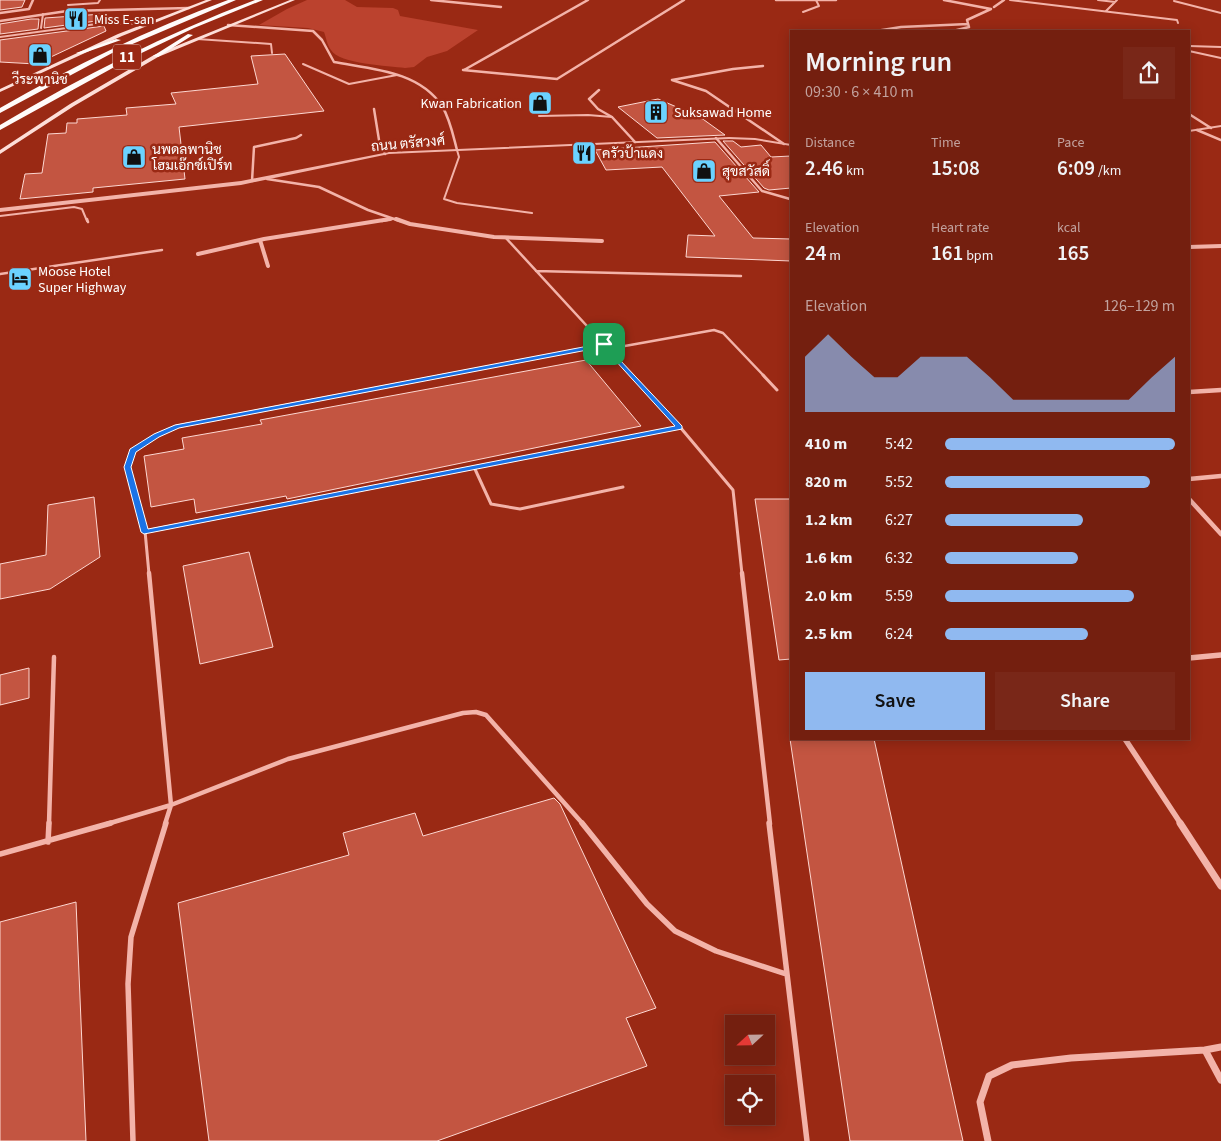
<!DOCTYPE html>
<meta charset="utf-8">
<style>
:root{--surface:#741f0f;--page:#792718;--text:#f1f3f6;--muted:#c2a29e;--line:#863d2f;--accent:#90b9f0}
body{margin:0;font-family:"Source Sans 3",Sarabun,sans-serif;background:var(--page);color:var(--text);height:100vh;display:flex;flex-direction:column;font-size:19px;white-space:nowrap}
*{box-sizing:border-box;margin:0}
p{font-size:16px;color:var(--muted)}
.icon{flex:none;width:28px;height:28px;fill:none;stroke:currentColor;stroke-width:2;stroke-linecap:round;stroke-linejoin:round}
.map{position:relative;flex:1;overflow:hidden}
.side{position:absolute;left:790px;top:30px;width:400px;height:710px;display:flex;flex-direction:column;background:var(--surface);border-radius:0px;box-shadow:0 2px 12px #0003,0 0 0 1px var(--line)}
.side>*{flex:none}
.needle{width:32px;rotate:248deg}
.tools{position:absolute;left:725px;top:1015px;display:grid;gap:10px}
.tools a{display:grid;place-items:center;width:50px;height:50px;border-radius:0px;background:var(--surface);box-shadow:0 2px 12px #0003,0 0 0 1px var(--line);font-size:25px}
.pin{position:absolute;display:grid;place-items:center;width:42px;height:42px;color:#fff;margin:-21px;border-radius:10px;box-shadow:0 2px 8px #0006}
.round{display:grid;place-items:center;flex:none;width:52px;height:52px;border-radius:0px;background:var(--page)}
.head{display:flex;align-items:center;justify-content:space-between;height:85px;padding:0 15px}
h1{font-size:28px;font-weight:600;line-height:38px}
.metrics{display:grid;grid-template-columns:repeat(3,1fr);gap:8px;height:85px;padding:5px 15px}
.metrics div{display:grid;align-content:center}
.metrics b{font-size:21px;font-weight:600}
.metrics small{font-size:14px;font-weight:400}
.metrics p{font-size:14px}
.chart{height:140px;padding:10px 15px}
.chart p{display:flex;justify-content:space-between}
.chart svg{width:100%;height:90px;margin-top:5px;fill:var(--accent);opacity:.7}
.action{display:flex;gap:10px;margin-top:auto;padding:10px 15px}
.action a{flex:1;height:58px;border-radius:0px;background:var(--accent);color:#111;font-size:20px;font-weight:600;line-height:58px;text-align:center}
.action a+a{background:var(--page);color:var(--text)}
ul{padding:0 15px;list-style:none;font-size:16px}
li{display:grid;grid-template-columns:80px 60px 1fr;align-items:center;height:38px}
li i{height:12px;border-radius:6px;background:var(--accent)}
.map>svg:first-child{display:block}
.green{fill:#bb422e}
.building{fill:#c35541;stroke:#fdd7d1}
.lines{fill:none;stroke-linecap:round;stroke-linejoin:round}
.service-far4{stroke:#f3b3a9;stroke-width:2}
.service-far3{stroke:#f3b3a9;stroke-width:2.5}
.service-far2{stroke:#f3b3a9;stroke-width:3}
.service-far1{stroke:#f3b3a9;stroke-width:4.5}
.service{stroke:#f3b3a9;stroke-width:5.5}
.minor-far4{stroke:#f3b3a9;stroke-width:2.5}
.minor-far3{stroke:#f3b3a9;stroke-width:4}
.minor-far2{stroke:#f3b3a9;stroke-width:4.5}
.minor-far1{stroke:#f3b3a9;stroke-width:5.5}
.minor{stroke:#f3b3a9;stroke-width:7}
.tertiary{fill:#f3b3a9;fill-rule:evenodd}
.secondary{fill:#fdded8;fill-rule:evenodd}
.trunk{fill:#fffbfa;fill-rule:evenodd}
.route{fill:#1a73e8;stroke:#fff;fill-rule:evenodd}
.labels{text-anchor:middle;stroke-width:5;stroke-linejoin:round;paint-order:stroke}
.far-poi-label{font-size:14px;fill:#fff;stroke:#9a2914;text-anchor:start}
.far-street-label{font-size:14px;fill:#fff;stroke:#9a2914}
.shield{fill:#9a2914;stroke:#e1bfb8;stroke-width:1}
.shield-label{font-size:15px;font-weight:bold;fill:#fff}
</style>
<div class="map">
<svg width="1221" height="1141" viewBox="0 0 1221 1141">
<rect width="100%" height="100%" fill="#9a2914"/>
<path class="green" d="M307 0H345L357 7 393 8 398 10 400 16 478 30 447 51 427 57 414 67 405 68C389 66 339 64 331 50 327 45 326 37 324 32L308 28 259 25 287 9Z"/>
<path class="building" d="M0 0H25L22 7 0 10Z
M103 14 104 20 44 28 45 18Z
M31 19H39L38 29 0 34V24Z
M104 26 106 31 36 64 0 62V40Z
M285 54 324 111 179 127 185 179 93 188V192L20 199 25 174 42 173 48 134 66 133 67 123H77V119L127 115 126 108 176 104 171 93 258 84 251 56Z
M658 99 700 117 725 135 657 138 618 107Z
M723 141H733L741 147 761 145 771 157 791 156V188L769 190 764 188Z
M715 142 759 192 719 196 753 238 791 239V261L686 257 688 235 715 236 662 167 606 170 595 150Z
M586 360 641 426 287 499 286 496 196 513 194 499 151 507 144 456 184 449 182 438 262 424 260 420Z
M94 497 100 557 50 589 0 599V564L46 555 48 505Z
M755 499H791V659L779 660Z
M249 552 273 647 200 664 183 566Z
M29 668V698L0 705V675Z
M790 739H874L963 1141H850Z
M554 798 560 804 656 1008 626 1018 647 1066 437 1141H209L178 903 349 855 343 833 415 813 423 836Z
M76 902 86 1141H0V922Z"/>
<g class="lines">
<path class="service-far4" d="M1010 0 1177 20 1178 23
M1098 0 1115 2
M1174 1 1221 13
M68 5 98 3 100 0
M1106 11 1117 0
M803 12 819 6 816 0
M41 28 43 14
M0 37 104 23 146 24
M197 39 271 44 272 53
M1189 46 1221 47
M1189 51 1221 58
M303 64 349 84 397 75
M539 116 588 115 612 117
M457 150 459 157 444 199 457 203 532 213
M0 216 74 207 82 209 87 221"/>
<path class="service-far3" d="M87 219 88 222
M505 237 633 376
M536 271 741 276
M0 274 162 250
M608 349 714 330 723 333 764 376
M438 376 604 345"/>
<path class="service-far2" d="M632 375 680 427 733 490 742 574
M763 375 777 390
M474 467 491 504 520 509 623 487
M145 531 127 467 133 451 156 435 177 426 445 375
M149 574 145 531 680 427"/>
<path class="service-far1" d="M742 573 770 824
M49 824 54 657
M107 824 171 805 149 573
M165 824 171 805 288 759 463 713 476 712 486 715 583 824"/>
<path class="service" d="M582 823 647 904 675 931 716 951 786 974
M769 823 807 1141
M48 842 49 823
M0 854 111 823
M133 1141 128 984 131 937 166 823"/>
<path class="minor-far4" d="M431 0 501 7
M776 0H836
M944 0 991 9 967 20 969 27 953 31
M994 7 1004 0
M0 13 29 9 33 0
M0 21 67 11 189 8
M228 25 313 31 322 40 334 62C372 69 419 71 442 106 450 119 453 135 457 150
M876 31 901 27 968 24
M763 66 733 69 672 80 706 91 784 144
M463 70 557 79 684 0
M464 70 588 0
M599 90 589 99 598 109 612 117 635 142
M374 109 379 140 385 154
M1189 114 1211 128
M1197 130 1221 140
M716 138 762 191 790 199
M267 179 319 187 368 210 400 221
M252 181 254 147 296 138 301 135
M382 221 392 219"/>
<path class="minor-far3" d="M396 219 410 224 494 237 602 241
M260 240 268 266
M1189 247 1221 246
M198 254 264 239 390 219"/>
<path class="minor-far2" d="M1189 392 1221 390
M1189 479 1221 476
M1189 499 1221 534"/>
<path class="minor-far1" d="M1189 658 1221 655
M1125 739 1181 824"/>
<path class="minor" d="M1180 823 1221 886
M1221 1047 1205 1050 1221 1080
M988 1141 980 1102 989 1076 1012 1065 1071 1058 1205 1050"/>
<path class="tertiary" d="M1221 125V127L1189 132V130Z
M729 137 755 138 791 144V146L755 140 729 139 389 154 241 185 0 212V208L241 181 389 152Z"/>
<path class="secondary" d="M206 0H212L122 36 0 92V89L118 34Z
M290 0H295L158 57 74 106 0 154V150L70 104 154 55Z"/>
<path class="trunk" d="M228 0H236L116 51 0 113V108C73 66 149 29 228 0Z
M255 0H263L194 28 129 59 0 130V125C82 76 166 34 255 0Z
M188 34 193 35 158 57 153 56Z
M116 39 121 40 81 54 76 53Z"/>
</g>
<path class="route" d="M604 343 682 426V429L144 534 141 532 124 467 130 449 154 434 175 425ZM603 347 675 426 148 529 131 467 136 452 159 437 179 428Z"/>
<defs>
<symbol id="restaurant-square" viewBox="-11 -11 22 22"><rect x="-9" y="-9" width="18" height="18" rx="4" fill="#6bd2ff" stroke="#9a2914"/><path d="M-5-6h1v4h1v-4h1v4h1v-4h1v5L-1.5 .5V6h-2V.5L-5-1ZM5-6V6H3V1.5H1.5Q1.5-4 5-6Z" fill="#111"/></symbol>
<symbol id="shop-square" viewBox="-11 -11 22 22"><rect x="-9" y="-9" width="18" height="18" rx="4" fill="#6bd2ff" stroke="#9a2914"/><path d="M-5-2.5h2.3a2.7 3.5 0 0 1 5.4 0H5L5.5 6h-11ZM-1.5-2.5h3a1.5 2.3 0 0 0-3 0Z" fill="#111"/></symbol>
<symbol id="building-square" viewBox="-11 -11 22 22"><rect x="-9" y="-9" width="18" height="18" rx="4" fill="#6bd2ff" stroke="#9a2914"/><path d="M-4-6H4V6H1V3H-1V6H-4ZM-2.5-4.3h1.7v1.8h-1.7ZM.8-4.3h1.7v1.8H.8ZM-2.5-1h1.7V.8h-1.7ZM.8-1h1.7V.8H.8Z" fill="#111"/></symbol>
<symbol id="hotel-square" viewBox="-11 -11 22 22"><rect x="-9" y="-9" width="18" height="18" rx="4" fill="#6bd2ff" stroke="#9a2914"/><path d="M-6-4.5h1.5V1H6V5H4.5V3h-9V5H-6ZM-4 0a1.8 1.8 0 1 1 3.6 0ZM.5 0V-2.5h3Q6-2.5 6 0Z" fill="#111"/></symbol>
</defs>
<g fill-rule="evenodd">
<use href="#restaurant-square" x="62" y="5" width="28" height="28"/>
<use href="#shop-square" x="26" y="41" width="28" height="28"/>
<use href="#shop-square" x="526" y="89" width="28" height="28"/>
<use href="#building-square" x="642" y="98" width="28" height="28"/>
<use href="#restaurant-square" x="570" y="139" width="28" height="28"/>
<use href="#shop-square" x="120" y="143" width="28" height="28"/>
<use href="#shop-square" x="690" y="157" width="28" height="28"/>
<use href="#hotel-square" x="6" y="265" width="28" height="28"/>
</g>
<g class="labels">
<g class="far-poi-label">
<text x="94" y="24">Miss E-san</text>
<text x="40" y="84" text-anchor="middle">วีระพานิช</text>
<text x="522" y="108" text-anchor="end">Kwan Fabrication</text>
<text x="674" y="117">Suksawad Home</text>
<text x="152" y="154">นพดลพานิช<tspan x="152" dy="16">โฮมเอ๊กซ์เปิร์ท</tspan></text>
<text x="602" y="158">ครัวป้าแดง</text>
<text x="722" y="176">สุขสวัสดิ์</text>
<text x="38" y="276">Moose Hotel<tspan x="38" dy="16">Super Highway</tspan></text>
</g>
<g class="far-street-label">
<text transform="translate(408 143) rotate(-5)" y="5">ถนน ตรัสวงศ์</text>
</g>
<rect class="shield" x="113" y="44.5" width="28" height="25" rx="4"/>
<g class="shield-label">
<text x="127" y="62">11</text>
</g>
</g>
</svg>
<div class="tools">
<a><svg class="needle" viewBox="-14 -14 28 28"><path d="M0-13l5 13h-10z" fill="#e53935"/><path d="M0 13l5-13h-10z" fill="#c2a29e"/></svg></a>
<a><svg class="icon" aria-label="locate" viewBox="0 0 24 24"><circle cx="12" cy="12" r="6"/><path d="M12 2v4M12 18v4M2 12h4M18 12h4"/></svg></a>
</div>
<div class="pin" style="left:604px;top:344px;background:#1e9e55"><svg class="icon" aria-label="arrive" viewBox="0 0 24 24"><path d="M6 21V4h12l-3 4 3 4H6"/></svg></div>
<section class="side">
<div class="head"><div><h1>Morning run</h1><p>09:30 · 6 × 410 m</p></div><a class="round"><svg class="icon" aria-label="share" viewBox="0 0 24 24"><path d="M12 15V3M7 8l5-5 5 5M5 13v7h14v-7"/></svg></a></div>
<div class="metrics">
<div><p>Distance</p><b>2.46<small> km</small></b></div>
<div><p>Time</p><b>15:08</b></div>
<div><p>Pace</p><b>6:09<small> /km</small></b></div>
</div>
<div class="metrics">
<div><p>Elevation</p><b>24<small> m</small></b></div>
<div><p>Heart rate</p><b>161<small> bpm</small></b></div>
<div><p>kcal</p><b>165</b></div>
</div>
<div class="chart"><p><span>Elevation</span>126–129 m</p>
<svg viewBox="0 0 160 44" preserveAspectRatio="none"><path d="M0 44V17L10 6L20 17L30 27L40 27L50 17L60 17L70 17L80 27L90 38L100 38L110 38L120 38L130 38L140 38L150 27L160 17V44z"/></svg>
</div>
<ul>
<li><b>410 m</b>5:42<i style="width:100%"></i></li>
<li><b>820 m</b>5:52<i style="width:89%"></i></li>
<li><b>1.2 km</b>6:27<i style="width:60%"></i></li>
<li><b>1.6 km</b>6:32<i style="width:58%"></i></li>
<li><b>2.0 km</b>5:59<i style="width:82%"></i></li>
<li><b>2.5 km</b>6:24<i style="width:62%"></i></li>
</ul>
<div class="action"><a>Save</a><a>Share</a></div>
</section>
</div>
